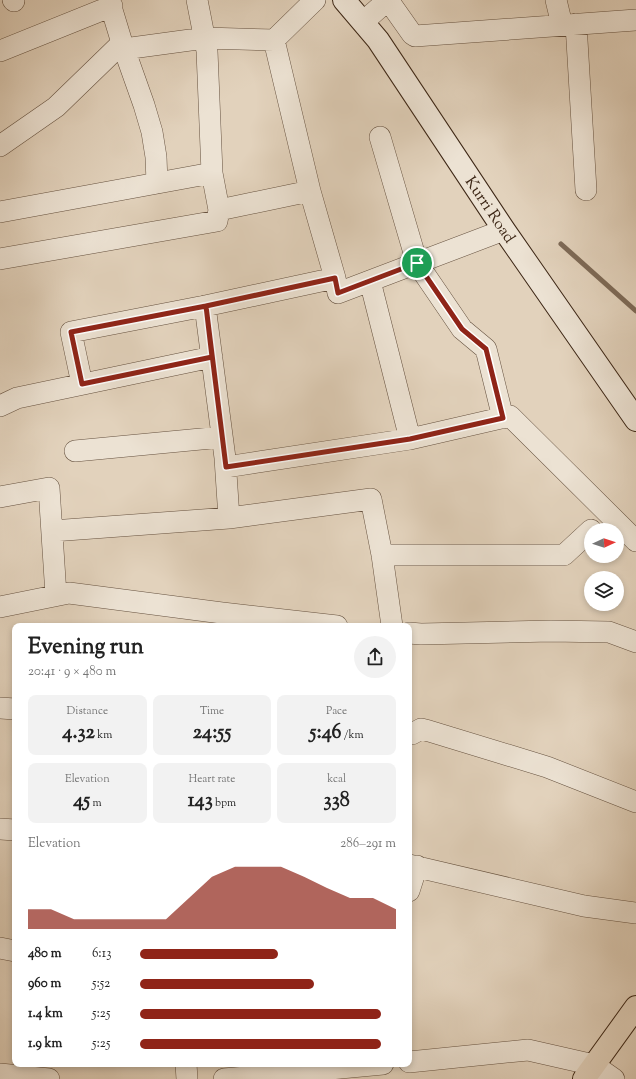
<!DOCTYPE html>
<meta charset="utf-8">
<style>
:root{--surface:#fff;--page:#f2f2f2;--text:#222;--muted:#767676;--accent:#8f2418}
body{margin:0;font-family:"Sorts Mill Goudy",serif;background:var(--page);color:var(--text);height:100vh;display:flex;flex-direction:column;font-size:15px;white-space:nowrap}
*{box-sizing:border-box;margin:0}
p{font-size:13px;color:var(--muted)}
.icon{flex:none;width:22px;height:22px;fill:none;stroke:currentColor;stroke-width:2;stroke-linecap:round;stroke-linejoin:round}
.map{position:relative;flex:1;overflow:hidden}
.drawer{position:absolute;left:12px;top:623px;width:400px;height:444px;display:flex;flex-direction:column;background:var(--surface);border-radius:8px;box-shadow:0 2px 6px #0003}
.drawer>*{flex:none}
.needle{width:26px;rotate:87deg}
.fabs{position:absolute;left:584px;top:523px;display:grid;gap:8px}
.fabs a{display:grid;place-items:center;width:40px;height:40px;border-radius:50%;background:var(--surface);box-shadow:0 2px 6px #0003;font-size:20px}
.pin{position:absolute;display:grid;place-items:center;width:34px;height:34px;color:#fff;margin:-17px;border:2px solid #fff;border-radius:50%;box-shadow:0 1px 4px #0007}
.round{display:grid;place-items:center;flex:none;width:42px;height:42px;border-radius:21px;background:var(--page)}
.headline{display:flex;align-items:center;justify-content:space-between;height:68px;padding:0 16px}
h1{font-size:22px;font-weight:700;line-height:30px}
.stats{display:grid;grid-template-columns:repeat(3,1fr);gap:6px;height:68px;padding:4px 16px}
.stats div{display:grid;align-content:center;border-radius:8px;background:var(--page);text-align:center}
.stats b{font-size:20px;font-weight:700}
.stats small{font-size:11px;font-weight:400}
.stats p{font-size:11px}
.chart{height:112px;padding:8px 16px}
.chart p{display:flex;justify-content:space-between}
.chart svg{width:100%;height:72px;margin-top:4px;fill:var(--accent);opacity:.7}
ul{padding:0 16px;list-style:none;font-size:13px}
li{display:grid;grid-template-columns:64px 48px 1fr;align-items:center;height:30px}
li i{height:10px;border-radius:5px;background:var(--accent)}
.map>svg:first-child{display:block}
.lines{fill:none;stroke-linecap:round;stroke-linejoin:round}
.stream{stroke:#7e6b58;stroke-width:5}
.street-casing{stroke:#665240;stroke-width:22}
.secondary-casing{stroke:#3d2716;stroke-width:24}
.primary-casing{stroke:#3d2716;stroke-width:24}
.street{stroke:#ece2d3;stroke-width:21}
.secondary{stroke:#ece2d3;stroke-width:22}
.primary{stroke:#e2d2bc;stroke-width:22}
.route-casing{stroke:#fff;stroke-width:8}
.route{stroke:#8f2418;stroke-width:5}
.labels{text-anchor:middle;stroke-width:3.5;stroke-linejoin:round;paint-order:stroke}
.street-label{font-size:16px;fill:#3d2716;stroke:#ece2d3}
</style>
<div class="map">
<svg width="636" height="1079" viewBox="0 0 636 1079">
<rect width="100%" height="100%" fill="#e2d2bc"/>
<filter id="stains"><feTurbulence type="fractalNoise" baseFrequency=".005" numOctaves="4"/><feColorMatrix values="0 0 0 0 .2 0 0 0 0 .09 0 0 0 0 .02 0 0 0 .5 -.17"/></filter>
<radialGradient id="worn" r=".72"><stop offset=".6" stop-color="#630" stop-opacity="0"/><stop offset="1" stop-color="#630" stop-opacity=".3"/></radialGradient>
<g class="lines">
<path class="stream" d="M561 244 636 311"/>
<defs>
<path id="street" d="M13 0 14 1
M109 0 122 43 144 105 152 132 156 157 157 183
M197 0 207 51 212 173 219 210
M388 0 412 34 415 36 636 20
M556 0 562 25
M363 22 388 0
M576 24 586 190
M274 40 310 191 335 278
M124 49 205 38 274 40 315 0
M0 51 112 6
M380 137 417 263 462 329 486 349 503 418
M0 146 56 107 122 43
M0 212 212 173
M0 259 217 221 219 210 310 191
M370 281 410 439
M205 306 225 458 229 518
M82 384 71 332 205 306 335 278 338 293 504 230
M0 406 17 398 212 357
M75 451 222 437
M226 467 410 439 510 416 636 541
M0 497 49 488 56 595
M52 531 229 518 371 499 382 555 392 626
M382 555H564L591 530
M0 607 69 593 222 613 337 626
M409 633 421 634 551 631 609 632 636 642
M0 708 15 709
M409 734H412L421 729 429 731 547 767 636 802
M0 829 15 830
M409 865 584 906 636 913
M409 891 417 866
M0 948 15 951
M409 1062 528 1050 594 1065 614 1079
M186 1064 187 1079
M0 1074 49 1079
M224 1079 383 1064"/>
<path id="secondary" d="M344 0 378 40 504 230 636 420"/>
<path id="primary" d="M584 1079 636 1007"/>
</defs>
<use href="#street" class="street-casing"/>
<use href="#secondary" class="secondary-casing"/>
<use href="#primary" class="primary-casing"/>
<use href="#street" class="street"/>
<use href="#secondary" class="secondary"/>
<use href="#primary" class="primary"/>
</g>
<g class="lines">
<defs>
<path id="route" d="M417 263 338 293 335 278 206 306 212 357 82 384 71 332 206 306 226 467 410 439 503 418 486 349 462 329 417 263"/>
</defs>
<use href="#route" class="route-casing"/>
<use href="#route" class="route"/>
</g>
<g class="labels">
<g class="street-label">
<text transform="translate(491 209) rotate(56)" y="6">Kurri Road</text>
</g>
</g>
<rect width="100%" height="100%" filter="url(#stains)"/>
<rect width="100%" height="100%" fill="url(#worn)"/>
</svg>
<div class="fabs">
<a><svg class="needle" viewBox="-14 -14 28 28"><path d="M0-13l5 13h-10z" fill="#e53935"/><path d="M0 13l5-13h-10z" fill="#767676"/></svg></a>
<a><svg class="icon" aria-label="layers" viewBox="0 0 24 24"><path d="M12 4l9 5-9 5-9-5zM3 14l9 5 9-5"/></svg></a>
</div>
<div class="pin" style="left:417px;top:263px;background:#1e9e55"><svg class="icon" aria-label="arrive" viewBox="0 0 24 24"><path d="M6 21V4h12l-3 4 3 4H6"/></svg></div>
<section class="drawer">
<div class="headline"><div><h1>Evening run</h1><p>20:41 · 9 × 480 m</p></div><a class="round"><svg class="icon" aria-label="share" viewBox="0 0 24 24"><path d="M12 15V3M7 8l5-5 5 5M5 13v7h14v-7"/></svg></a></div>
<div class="stats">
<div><p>Distance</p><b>4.32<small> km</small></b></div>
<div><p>Time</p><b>24:55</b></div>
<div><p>Pace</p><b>5:46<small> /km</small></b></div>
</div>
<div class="stats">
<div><p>Elevation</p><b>45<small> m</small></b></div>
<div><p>Heart rate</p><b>143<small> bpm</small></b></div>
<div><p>kcal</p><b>338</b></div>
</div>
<div class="chart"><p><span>Elevation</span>286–291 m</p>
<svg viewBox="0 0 160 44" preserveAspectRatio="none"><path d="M0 44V32L10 32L20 38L30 38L40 38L50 38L60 38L70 25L80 12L90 6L100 6L110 6L120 12L130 19L140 25L150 25L160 32V44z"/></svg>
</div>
<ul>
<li><b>480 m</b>6:13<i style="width:54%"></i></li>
<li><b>960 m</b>5:52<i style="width:68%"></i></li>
<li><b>1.4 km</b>5:25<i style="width:94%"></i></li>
<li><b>1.9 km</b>5:25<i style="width:94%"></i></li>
</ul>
</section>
</div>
